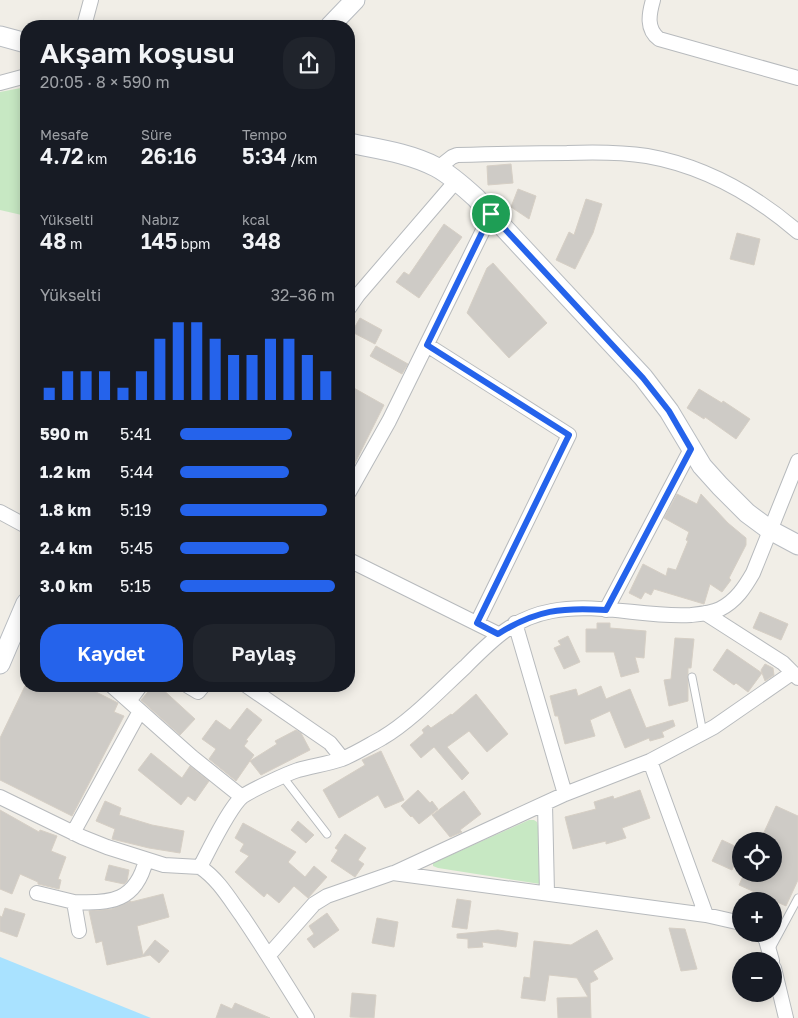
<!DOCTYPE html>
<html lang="tr">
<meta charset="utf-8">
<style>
:root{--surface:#171b24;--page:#20242c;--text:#f1f3f6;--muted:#9ea1a6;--accent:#2563eb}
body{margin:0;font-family:"Golos Text",sans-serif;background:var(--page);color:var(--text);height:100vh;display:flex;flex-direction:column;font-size:19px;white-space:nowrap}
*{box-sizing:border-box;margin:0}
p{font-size:16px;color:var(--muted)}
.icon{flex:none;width:28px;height:28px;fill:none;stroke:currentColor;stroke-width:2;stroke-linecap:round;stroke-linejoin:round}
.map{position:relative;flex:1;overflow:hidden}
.details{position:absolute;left:20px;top:20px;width:335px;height:672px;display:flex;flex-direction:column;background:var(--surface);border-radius:20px;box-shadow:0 2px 12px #0003}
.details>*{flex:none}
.fabs{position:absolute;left:732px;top:832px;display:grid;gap:10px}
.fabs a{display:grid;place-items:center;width:50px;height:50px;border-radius:50%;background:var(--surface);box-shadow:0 2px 12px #0003;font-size:25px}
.pin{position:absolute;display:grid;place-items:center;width:42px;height:42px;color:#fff;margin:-21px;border:2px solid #fff;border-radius:50%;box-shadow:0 1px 5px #0007}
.round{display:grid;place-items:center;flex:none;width:52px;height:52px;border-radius:20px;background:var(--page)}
.summary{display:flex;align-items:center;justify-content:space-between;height:85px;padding:0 20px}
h1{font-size:28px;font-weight:600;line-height:38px}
.stats{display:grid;grid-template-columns:repeat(3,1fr);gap:8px;height:85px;padding:5px 20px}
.stats div{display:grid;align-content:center}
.stats b{font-size:21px;font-weight:600}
.stats small{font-size:14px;font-weight:400}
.stats p{font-size:14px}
.chart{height:140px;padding:10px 20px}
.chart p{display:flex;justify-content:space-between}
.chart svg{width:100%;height:90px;margin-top:5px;stroke:var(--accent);stroke-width:6}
.button{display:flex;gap:10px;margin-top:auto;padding:10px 20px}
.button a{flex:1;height:58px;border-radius:20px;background:var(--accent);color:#fff;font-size:20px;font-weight:600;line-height:58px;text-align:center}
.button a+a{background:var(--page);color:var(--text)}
ul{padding:0 20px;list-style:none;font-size:16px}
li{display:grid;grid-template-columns:80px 60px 1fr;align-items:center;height:38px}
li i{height:12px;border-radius:6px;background:var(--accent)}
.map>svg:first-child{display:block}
.green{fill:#c7e8c3}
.water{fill:#a9e2ff}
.building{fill:#cecbc6;stroke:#d6cfc5}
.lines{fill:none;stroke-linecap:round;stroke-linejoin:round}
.lane-casing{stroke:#b7babd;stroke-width:9}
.street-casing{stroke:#b7babd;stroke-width:16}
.secondary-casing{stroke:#b8bcc1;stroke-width:21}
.lane{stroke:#fff;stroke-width:7}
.street{stroke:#fff;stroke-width:14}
.secondary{stroke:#fff;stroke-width:19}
.route-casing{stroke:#fff;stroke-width:10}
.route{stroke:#2563eb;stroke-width:6}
</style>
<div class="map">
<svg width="798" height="1018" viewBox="0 0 798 1018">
<rect width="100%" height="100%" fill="#f1eee7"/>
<path class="green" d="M26 87V216L0 210V92Z
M529 820H534L537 822 538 827 540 884 438 868 433 866V863Z"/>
<path class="water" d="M0 957 151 1018H0Z"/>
<path class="building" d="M511 164 513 183 488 185 487 166Z
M518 189 536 196 529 219 511 207Z
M586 199 602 204 593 233 575 269 556 260 569 232 574 235Z
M444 224 462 237 419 298 396 282 404 272 409 275Z
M737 233 760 239 754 265 730 259Z
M493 263 547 323 509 358 467 313 487 268Z
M360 318 382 330 375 344 352 332Z
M376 346 408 364 402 374 370 356Z
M352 387 384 405 353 467 349 465V394Z
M699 389 722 403 723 401 750 419 736 439 705 417 704 419 687 408Z
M677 494 697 504 701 494 728 523 746 538V545L729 578 731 580 722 592 710 584 704 604 654 589 651 595 645 592 641 599 629 593 643 564 666 576 668 568 676 570 688 541 686 540 689 532 664 518Z
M760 612 788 624 781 640 753 628Z
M597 623H610V628L646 631 644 658 635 657 639 672 621 677 614 652H586V629H597Z
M568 636 580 662 564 669 554 648 561 645 558 641Z
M675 638 694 639 691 668H688V701L669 706 664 680 671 679Z
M727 649 762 673 748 692 736 683 734 685 713 670Z
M765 664 773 668 774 675 765 681 761 670Z
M25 686H84L118 703 114 712 124 716 72 816 0 780V738Z
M153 686H159L195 719 180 735 141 700Z
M601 686 606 699 630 689 646 728 673 720 675 726 662 732 664 737 650 741 649 738 625 748 610 711 590 720 595 736 565 744 558 716H555L550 696 576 689 578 696Z
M476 694 508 734 487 752 469 731 447 747 469 773 462 780 434 747 421 758 410 745 424 733 422 730 428 725 431 728 451 714 452 715Z
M247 708 262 720 246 740 248 741 244 746 254 755 236 781 209 759 216 749 202 739 216 720 230 730Z
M296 730 301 733 310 750 261 775 250 761 277 744 275 741Z
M381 751 404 800 385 808 378 795 339 818 323 790 365 765 362 760Z
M151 753 182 778 190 766 209 781 195 801 188 796 181 805 138 770Z
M418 790 430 803 432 801 438 809 419 824 412 816 411 817 401 806Z
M640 790 650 818 622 828 626 838 606 844V841L573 849 565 817 596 809 594 802 613 796 614 799Z
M464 791 481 814 460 830 462 832 450 837 432 815Z
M105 801 121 808 119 815 152 825 184 831 180 853 149 848 112 839 115 829 96 821Z
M776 806 798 816V880L786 906 739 885 744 874H774V841H760Z
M0 810 39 832 40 830 57 836 51 851 66 857 58 879 61 880 59 889 38 884V882L20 874 12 894 0 889Z
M298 821 314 835 306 843 291 830Z
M243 823 296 852 288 862 305 877 314 866 327 877 308 898 294 886 279 903 267 893 264 897 235 872 249 856 240 851 244 844 235 838Z
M345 834 366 848 358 860 364 864 355 877 331 861 338 850 335 848Z
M722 840 741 849 732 870 712 861Z
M109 865 129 870 127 881 124 884 105 880Z
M163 894 169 917 137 926 143 955 155 940 169 951 159 963 150 955 107 965 102 941 96 943 89 911 112 909 131 901V902Z
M457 899 471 901 467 929 452 927Z
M5 908 25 914 17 937 0 931V916L2 917Z
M327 913 339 930 314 948 307 939 314 934 309 926Z
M377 918 398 922 394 947 372 943Z
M669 928 685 929 697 969 681 971Z
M498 930 518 933 516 947 482 942 483 947 468 948V939L457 938V934Z
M597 930 613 959 593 971 598 979 590 983 591 1018H558L557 998 588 997 577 978 549 975 545 1001 521 998 524 977 530 978 534 941 571 945Z
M352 993 376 995 374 1018 350 1017Z
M235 1003 270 1018H216L221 1004 232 1009Z"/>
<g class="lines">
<defs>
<path id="lane" d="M692 677 703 733
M283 777 327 834
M770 950 798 898"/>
<path id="street" d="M653 0C649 14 646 29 659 39L798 78
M84 26 91 0
M0 83 26 76
M438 168 452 157 457 155C494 154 531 153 567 153 594 152 621 152 647 156 704 166 755 195 798 232
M349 308 358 295 456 181
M427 345 569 435 477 623
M349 492 389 421 491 214
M0 512 26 526
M349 560 498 634
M606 610 691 449
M705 613 783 663 798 678
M515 623 565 794 650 761 714 727 792 673
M112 686 192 757 242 797
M188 686 198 692 203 686
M247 686 330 743 342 758
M129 701 140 686
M650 761 706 915
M0 797 82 837 107 847 164 865 200 867C209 850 230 806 243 796 254 789 286 774 298 770 312 766 327 764 342 759 355 754 369 745 382 738 411 721 440 690 465 667 492 640 513 618 552 611 598 602 645 618 691 615 701 614 712 613 720 609 736 601 745 587 753 573L798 461
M545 804 547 893
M73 833 140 711
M200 867C218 879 229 898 242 916 265 950 286 984 307 1018
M394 873 565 794
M37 893 74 902
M79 931 74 902C111 904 136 901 146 860
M762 934 766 940 772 961
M269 955 314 904 327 896 393 873 706 915 741 923
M774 968 786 1018"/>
<path id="secondary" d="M330 26 355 0
M0 36 26 43
M349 143C378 149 409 153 436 167 451 175 464 187 476 198L643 377 669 411 702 466 720 486 747 513 770 530 798 545
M0 664 26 603"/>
</defs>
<use href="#lane" class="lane-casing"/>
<use href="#street" class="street-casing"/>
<use href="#secondary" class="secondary-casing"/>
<use href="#lane" class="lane"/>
<use href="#street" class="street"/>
<use href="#secondary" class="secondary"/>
</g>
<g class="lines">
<defs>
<path id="route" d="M491 214 643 378 669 411 691 449 606 610C562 607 536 610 498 634L477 623 569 435 427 345Z"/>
</defs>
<use href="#route" class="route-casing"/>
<use href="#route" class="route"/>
</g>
</svg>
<div class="fabs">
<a><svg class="icon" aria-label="locate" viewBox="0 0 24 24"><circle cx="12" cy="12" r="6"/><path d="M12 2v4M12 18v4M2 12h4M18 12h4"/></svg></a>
<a>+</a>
<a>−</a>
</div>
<div class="pin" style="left:491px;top:214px;background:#1e9e55"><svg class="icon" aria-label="arrive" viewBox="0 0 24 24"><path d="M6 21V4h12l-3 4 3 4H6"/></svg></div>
<section class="details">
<div class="summary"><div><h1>Akşam koşusu</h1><p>20:05 · 8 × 590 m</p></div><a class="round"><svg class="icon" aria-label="share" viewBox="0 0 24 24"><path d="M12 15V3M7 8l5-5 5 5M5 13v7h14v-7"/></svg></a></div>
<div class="stats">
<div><p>Mesafe</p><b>4.72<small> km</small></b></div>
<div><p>Süre</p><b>26:16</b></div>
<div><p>Tempo</p><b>5:34<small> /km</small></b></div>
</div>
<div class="stats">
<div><p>Yükselti</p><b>48<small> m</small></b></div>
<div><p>Nabız</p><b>145<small> bpm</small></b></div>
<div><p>kcal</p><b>348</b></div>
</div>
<div class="chart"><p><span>Yükselti</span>32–36 m</p>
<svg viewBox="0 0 160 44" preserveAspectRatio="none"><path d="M5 44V38M15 44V30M25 44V30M35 44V30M45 44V38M55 44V30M65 44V14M75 44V6M85 44V6M95 44V14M105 44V22M115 44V22M125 44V14M135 44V14M145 44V22M155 44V30"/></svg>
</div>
<ul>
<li><b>590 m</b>5:41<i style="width:72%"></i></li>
<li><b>1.2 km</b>5:44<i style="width:70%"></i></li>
<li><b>1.8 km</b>5:19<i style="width:95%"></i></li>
<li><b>2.4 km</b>5:45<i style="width:70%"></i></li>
<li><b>3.0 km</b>5:15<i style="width:100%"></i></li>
</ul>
<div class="button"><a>Kaydet</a><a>Paylaş</a></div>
</section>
</div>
